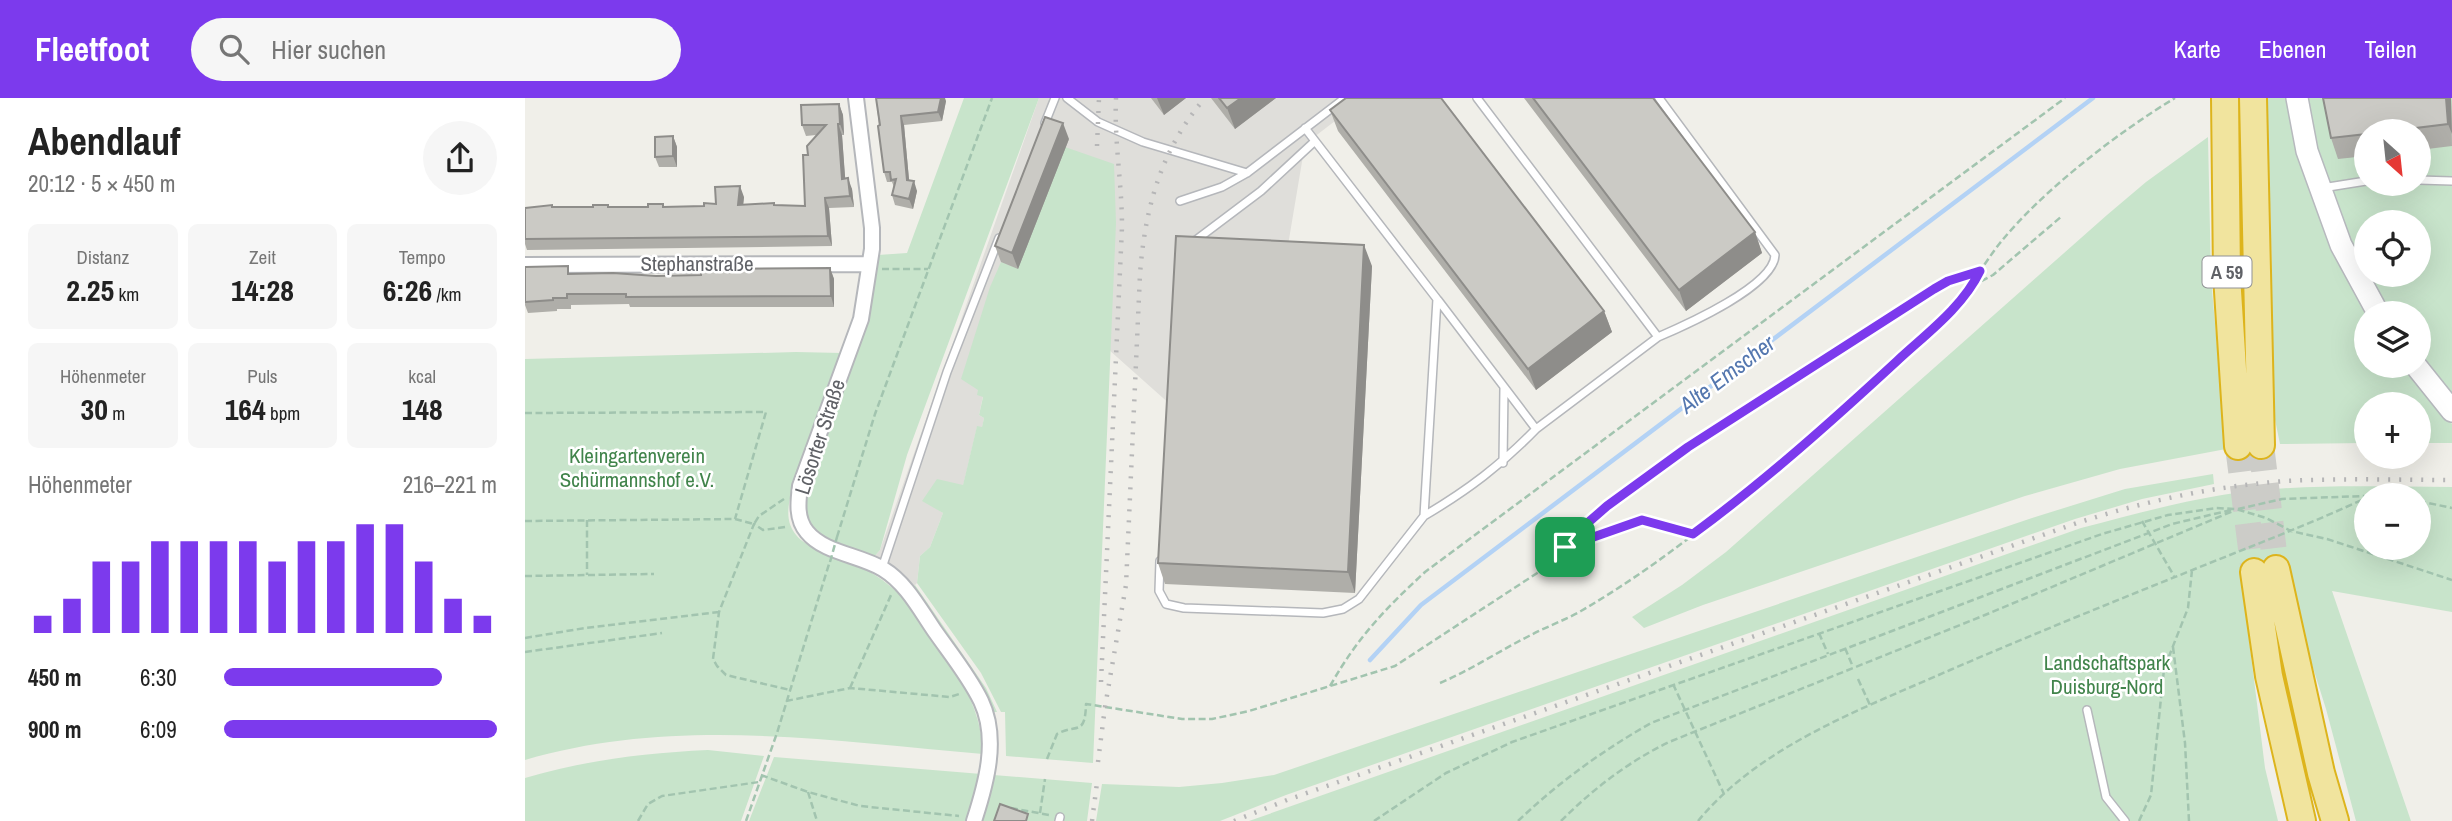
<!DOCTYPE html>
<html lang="de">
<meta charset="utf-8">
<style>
:root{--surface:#fff;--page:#f6f6f6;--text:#222;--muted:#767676;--accent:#7c3aed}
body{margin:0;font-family:"Archivo Narrow",sans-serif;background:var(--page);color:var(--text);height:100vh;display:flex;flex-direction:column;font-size:26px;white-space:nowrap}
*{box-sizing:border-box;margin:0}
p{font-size:23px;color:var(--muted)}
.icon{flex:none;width:38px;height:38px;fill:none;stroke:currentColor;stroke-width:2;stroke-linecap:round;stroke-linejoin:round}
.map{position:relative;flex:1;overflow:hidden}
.details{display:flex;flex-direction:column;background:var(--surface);width:525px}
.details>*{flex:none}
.needle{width:46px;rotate:153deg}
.tools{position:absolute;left:1829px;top:21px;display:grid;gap:14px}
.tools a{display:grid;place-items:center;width:77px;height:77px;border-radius:50%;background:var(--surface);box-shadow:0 7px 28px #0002;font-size:35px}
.pin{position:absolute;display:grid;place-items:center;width:60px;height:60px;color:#fff;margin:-30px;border-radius:14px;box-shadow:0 4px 10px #0006}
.round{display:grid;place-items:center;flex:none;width:74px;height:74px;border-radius:37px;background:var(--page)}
.headline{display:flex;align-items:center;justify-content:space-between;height:119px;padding:0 28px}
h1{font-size:38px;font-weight:700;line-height:52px}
.stats{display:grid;grid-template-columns:repeat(3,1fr);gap:10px;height:119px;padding:7px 28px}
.stats div{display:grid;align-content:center;border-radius:10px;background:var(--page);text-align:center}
.stats b{font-size:30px;font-weight:700}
.stats small{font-size:19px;font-weight:400}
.stats p{font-size:19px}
.chart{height:196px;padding:14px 28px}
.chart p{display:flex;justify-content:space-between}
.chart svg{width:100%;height:126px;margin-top:7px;stroke:var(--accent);stroke-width:6}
ul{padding:0 28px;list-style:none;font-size:23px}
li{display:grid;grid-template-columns:112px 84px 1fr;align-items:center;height:52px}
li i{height:18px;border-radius:9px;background:var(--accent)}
header{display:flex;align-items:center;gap:42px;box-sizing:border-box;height:98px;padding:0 35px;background:var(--accent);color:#fff}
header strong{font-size:33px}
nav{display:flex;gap:38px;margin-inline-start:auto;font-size:24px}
.search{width:490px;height:63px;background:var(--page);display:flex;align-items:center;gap:18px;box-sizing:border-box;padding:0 24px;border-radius:38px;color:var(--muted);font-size:26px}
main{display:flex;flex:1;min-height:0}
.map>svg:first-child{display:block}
.industrial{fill:#dfdeda}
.green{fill:#c8e4cb;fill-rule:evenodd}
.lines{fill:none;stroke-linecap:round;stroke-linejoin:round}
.stream{stroke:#b3d2f5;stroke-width:4.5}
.highway-tunnel{stroke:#ccccc8;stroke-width:26;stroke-dasharray:26 13;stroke-linecap:butt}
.lane-casing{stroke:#b5b7bb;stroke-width:10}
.street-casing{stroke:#b5b7bb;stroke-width:18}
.secondary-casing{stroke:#b7b9be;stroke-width:24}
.highway-casing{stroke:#ddb41c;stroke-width:30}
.path{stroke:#a2c4af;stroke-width:2.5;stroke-dasharray:7 3.5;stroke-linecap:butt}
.lane{stroke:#fff;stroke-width:7}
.street{stroke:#fff;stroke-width:14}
.secondary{stroke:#fff;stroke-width:21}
.highway{stroke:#f1e49e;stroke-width:26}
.rail{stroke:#b6b6b7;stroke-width:4.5;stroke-dasharray:2 9;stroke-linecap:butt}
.path-bridge{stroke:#a2c4af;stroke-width:2.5;stroke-dasharray:7 3.5;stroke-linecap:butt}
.wall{fill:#afaea9}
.shaded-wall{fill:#8e8d8a}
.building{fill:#cbcac5;stroke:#8e8d8a;stroke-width:2}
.route-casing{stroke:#fff;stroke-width:14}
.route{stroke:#7c3aed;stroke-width:9}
.labels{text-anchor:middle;stroke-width:5;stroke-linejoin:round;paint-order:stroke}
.shield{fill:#fff;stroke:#909195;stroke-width:2}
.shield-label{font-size:19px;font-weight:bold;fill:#606267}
.street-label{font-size:21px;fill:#606267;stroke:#fff}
.park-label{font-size:21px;fill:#41844b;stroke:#fff}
.water-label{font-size:23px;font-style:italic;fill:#5477af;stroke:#fff}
</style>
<header>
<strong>Fleetfoot</strong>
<div class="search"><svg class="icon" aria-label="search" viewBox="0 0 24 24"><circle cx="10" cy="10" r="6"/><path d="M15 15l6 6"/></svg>Hier suchen</div>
<nav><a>Karte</a><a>Ebenen</a><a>Teilen</a></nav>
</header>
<main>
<section class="details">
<div class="headline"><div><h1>Abendlauf</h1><p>20:12 · 5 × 450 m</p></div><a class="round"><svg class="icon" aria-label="share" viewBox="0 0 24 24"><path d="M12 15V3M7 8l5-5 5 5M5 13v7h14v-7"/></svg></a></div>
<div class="stats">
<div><p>Distanz</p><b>2.25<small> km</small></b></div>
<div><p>Zeit</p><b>14:28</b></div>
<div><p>Tempo</p><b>6:26<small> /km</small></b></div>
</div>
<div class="stats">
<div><p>Höhenmeter</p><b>30<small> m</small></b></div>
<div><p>Puls</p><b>164<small> bpm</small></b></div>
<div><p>kcal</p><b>148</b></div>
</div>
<div class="chart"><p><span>Höhenmeter</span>216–221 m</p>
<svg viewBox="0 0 160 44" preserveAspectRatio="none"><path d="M5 44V38M15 44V32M25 44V19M35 44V19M45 44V12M55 44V12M65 44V12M75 44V12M85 44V19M95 44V12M105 44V12M115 44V6M125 44V6M135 44V19M145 44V32M155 44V38"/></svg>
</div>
<ul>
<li><b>450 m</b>6:30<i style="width:80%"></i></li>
<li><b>900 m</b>6:09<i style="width:100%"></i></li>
</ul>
</section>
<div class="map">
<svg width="1927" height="723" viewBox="0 0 1927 723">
<rect width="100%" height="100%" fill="#f0efe9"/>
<path class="industrial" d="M514 0H840L780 46 758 177 665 324 493 171 458 298 454 317 459 320 457 330 452 329 438 388 398 402 418 415 405 449 395 458 392 485 388 489 373 474 348 460 355 452Z"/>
<path class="green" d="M439 0H514L382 357 355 452 348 460C307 444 274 440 282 387L340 229 353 157 382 155Z
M1742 0H1762C1768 24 1772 50 1779 74 1793 124 1817 170 1843 215H1841V268H1881L1927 326V345H1894V306H1841V345L1755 346 1746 302 1747 176Z
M1783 0H1927V299L1894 257V215H1861L1830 160 1785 35ZM1841 33H1894V86H1841ZM1841 124H1894V177H1841Z
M1683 39 1686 180 1701 351 1595 371 1500 398 1178 507 1119 530 1107 519 1157 487 1201 454 1582 117 1621 84Z
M540 49 589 66 591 125 568 665 481 658 480 614H476L456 575 392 485 395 458 405 449 418 415 397 403 412 381 438 387 452 328 457 329 459 320 454 317 458 299 452 297 453 292 436 281 465 189 476 164 492 170Z
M271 254 317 255 266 397C250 453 308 452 342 472 357 481 370 491 381 503 414 550 457 596 458 656 305 643 151 618 0 662V261Z
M1688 376 1689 386 1617 401 1550 421 761 697 695 723H571L577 686 654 689 697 685 749 677 1507 420 1600 391Z
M1927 389V514L1807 493 1886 723H1831L1801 611 1772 519 1716 477 1740 670 1753 723H724L1556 430C1603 418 1649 405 1697 397 1772 385 1851 389 1927 389ZM1841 397H1894V450H1841Z
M390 487 461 590 472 614H467L388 489Z
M183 652 239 658 216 723H0V680C61 662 120 655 183 652Z
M249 659 567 685 562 723H224Z"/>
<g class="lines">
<path class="stream" d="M845 562 896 507 1568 0"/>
<path class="highway-tunnel" d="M1736 347 1751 471
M1713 348 1729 474"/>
<defs>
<path id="lane" d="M542 0 573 24 618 44 722 75
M520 25 530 0
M1894 82 1927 83
M1797 90 1841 83
M655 103 697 89 722 75 820 0
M667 145 736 93 790 43
M913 202 1011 331 1133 239 952 0
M1133 239C1161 227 1249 188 1250 157L1134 0
M978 365 979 290
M899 418C943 392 976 367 1011 331
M635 463 634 493 641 506 659 510 798 515 818 511 834 501 899 418 912 201 780 30
M357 470 422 274 474 140
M1562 612 1581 699 1600 723
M534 723 535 719"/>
<path id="street" d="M331 0 347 130V151L336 221 275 388C273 404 271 421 282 434 299 455 335 457 358 471 381 485 394 510 409 532 425 555 444 578 456 603 474 641 461 686 449 723
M0 167 344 166"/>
<path id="secondary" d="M1772 0 1782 53 1816 147 1853 215
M1891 268 1927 313"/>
<path id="highway" d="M1700 0 1702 178 1713 348
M1728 0 1736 347
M1751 471 1796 675 1810 723
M1729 474 1744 578 1777 723"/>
</defs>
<use href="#lane" class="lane-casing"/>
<use href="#street" class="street-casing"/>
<use href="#secondary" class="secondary-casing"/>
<use href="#highway" class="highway-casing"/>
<path class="path" d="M357 171H403
M1447 188 1468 177 1537 118
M0 315 241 314 210 421
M1894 403 1927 410
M1713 411 1757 401 1841 398
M62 422V477
M0 423 210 421 229 426 234 418 259 401
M1617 423 1649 478
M260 429 238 432 229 426 194 514 188 561 192 568 201 577 265 592
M312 439 350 316 467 0
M1042 448 1117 422 1169 436
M0 478 129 476
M1294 535 1303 556
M0 540 60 530 194 514
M1648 549 1660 645 1664 723
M1320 550 1328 569
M0 554 137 535
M1333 581 1345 607
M915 585C946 572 974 553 1004 538 1021 529 1040 522 1056 513 1140 464 1215 401 1288 337 1333 298 1380 260 1422 217 1443 195 1456 169 1475 145 1517 93 1592 35 1650 0
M1148 586 1199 696
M805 588C833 539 859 512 900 474L1540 0
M325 590 366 497
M261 603 325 590 425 599 437 595
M522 661 532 636C552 625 560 639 561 606L657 621H687L724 613 870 568 1029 464 1051 435 1082 408 1163 349 1409 191 1423 183 1455 173
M236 677 283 694 335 708 434 718
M283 694 292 723
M486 710 524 717
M515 715 520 681
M113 723 123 706 137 698 234 684
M221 723 252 635 304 466
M849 723 921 675 987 644 1577 436 1643 417 1691 410 1711 411 1741 420 1766 433 1802 441 1927 482
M993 723C1034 684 1077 653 1126 625L1647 426 1706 412
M1036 723C1068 691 1103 664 1144 644L1460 517 1708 413
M1173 723C1236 647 1337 611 1425 572 1504 538 1585 505 1665 473 1724 449 1783 427 1841 400
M1614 723 1626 697 1639 571 1663 510 1667 472"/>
<use href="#lane" class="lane"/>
<use href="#street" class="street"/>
<use href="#secondary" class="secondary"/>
<use href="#highway" class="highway"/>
<path class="rail" d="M572 48 574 0
M576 584 597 129C597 85 589 43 591 0
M573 664 580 609 601 487 615 176C620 110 636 51 680 0
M567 723 572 685
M709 723 762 702 1552 425C1620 403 1690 388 1761 383 1816 380 1872 382 1927 382"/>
<path class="path-bridge" d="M305 464 312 439"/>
</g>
<path class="wall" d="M351 0 421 3 417 23 379 27 384 82 392 93 388 111 370 107 367 97 369 89 367 84H362L359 74Z
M626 0H661L639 17Z
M686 0H751L710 31Z
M999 0H1128L1230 134 1237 155 1161 213Z
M1798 0H1926L1927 48 1894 52V33H1841V58L1813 61 1806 40Z
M314 6 318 17 319 37H317L320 81 327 91 329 109 304 110 307 148 2 152 0 146V110L123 109 138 106 139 109 179 108 191 106 219 99 218 107 249 105 250 107 280 108 283 57 291 37 281 38 277 27Z
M805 12 1079 213 1087 234 1011 292 813 33Z
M148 38 152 49V69H134L130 59Z
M544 41 493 171 476 164 470 148Z
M847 168 830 495 640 486 633 465Z
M0 169 46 176 131 178 176 177 305 170 309 181V209H105L104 206 46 207V211H32V213L3 215 0 207Z"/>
<path class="shaded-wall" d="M416 0H420L421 3 417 23 413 14Z
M632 0H661L639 17Z
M716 0H751L710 31 702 10Z
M1921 0H1926L1927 36 1923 26Z
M314 6 318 17 319 37 315 26Z
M376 18 379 27 385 92 382 82Z
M538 25 544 41 493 171 487 155Z
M313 26 317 37 321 91 317 81Z
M148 38 152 49V69L148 58Z
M323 80 327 91 329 109 325 98Z
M389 83 392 93 388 111 384 101Z
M215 88 219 99 217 118 213 107Z
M300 100 304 110 307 148 303 138Z
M1230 134 1237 155 1161 213 1154 192Z
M839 147 847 168 830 495 823 474Z
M305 170 309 181V209L306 198Z
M1079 213 1087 234 1011 292 1003 271Z"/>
<path class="building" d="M351 0H416L413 14 376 18 382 82 389 83 384 101 367 97 371 81 366 82 365 74H359L353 28 355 27Z
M694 0H716L702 10Z
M821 0H916L1079 213 1003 271 805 12Z
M1008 0H1128L1230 134 1154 192Z
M1798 0H1921L1923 26 1866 33H1841V36L1806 40Z
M314 6 315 26H313L317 81 323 80 325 98 300 100 303 138 0 141V110L27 107V109H68V107H83V109H123V106H138V109L179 108V105L191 106 190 89 215 88 213 107 249 105V107L280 108 278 57H283L282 48 301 27H277L276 7Z
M520 19 538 25 487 155 470 148Z
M148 38V58L130 59V39Z
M651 138 839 147 823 474 633 465Z
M43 168V176L88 175 131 178 176 177V171L305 170 306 198 101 199V196H42V200H28V202L0 204V169Z
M475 706 503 716 501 723H469Z"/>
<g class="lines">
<defs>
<path id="route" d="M1455 173C1437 210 1401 236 1372 263 1307 323 1240 383 1168 436L1117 422 1040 449 1051 435 1082 408 1163 349 1409 191 1423 183Z"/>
</defs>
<use href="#route" class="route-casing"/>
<use href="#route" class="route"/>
</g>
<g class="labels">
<rect class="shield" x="1677.5" y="158.5" width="49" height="31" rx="5"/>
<g class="shield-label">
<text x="1702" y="181">A 59</text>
</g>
<g class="street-label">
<text x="172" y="173">Stephanstraße</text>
<text transform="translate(295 339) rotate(-72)" y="7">Lösorter Straße</text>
</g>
<g class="park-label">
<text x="112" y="365">Kleingartenverein<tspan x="112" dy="24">Schürmannshof e.V.</tspan></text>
<text x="1582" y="572">Landschaftspark<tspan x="1582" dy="24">Duisburg-Nord</tspan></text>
</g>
<g class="water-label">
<text transform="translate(1202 276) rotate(-37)" y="8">Alte Emscher</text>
</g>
</g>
</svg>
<div class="tools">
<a><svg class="needle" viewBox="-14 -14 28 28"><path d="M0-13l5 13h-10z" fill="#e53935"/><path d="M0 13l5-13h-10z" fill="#767676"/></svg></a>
<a><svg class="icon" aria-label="locate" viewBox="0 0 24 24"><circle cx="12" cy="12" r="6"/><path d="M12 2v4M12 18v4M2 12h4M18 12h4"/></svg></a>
<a><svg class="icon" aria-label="layers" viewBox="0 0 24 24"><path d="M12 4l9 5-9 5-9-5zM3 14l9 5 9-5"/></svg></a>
<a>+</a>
<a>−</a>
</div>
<div class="pin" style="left:1040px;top:449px;background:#1e9e55"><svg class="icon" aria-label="arrive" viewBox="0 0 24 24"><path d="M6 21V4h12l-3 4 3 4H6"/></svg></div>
</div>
</main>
